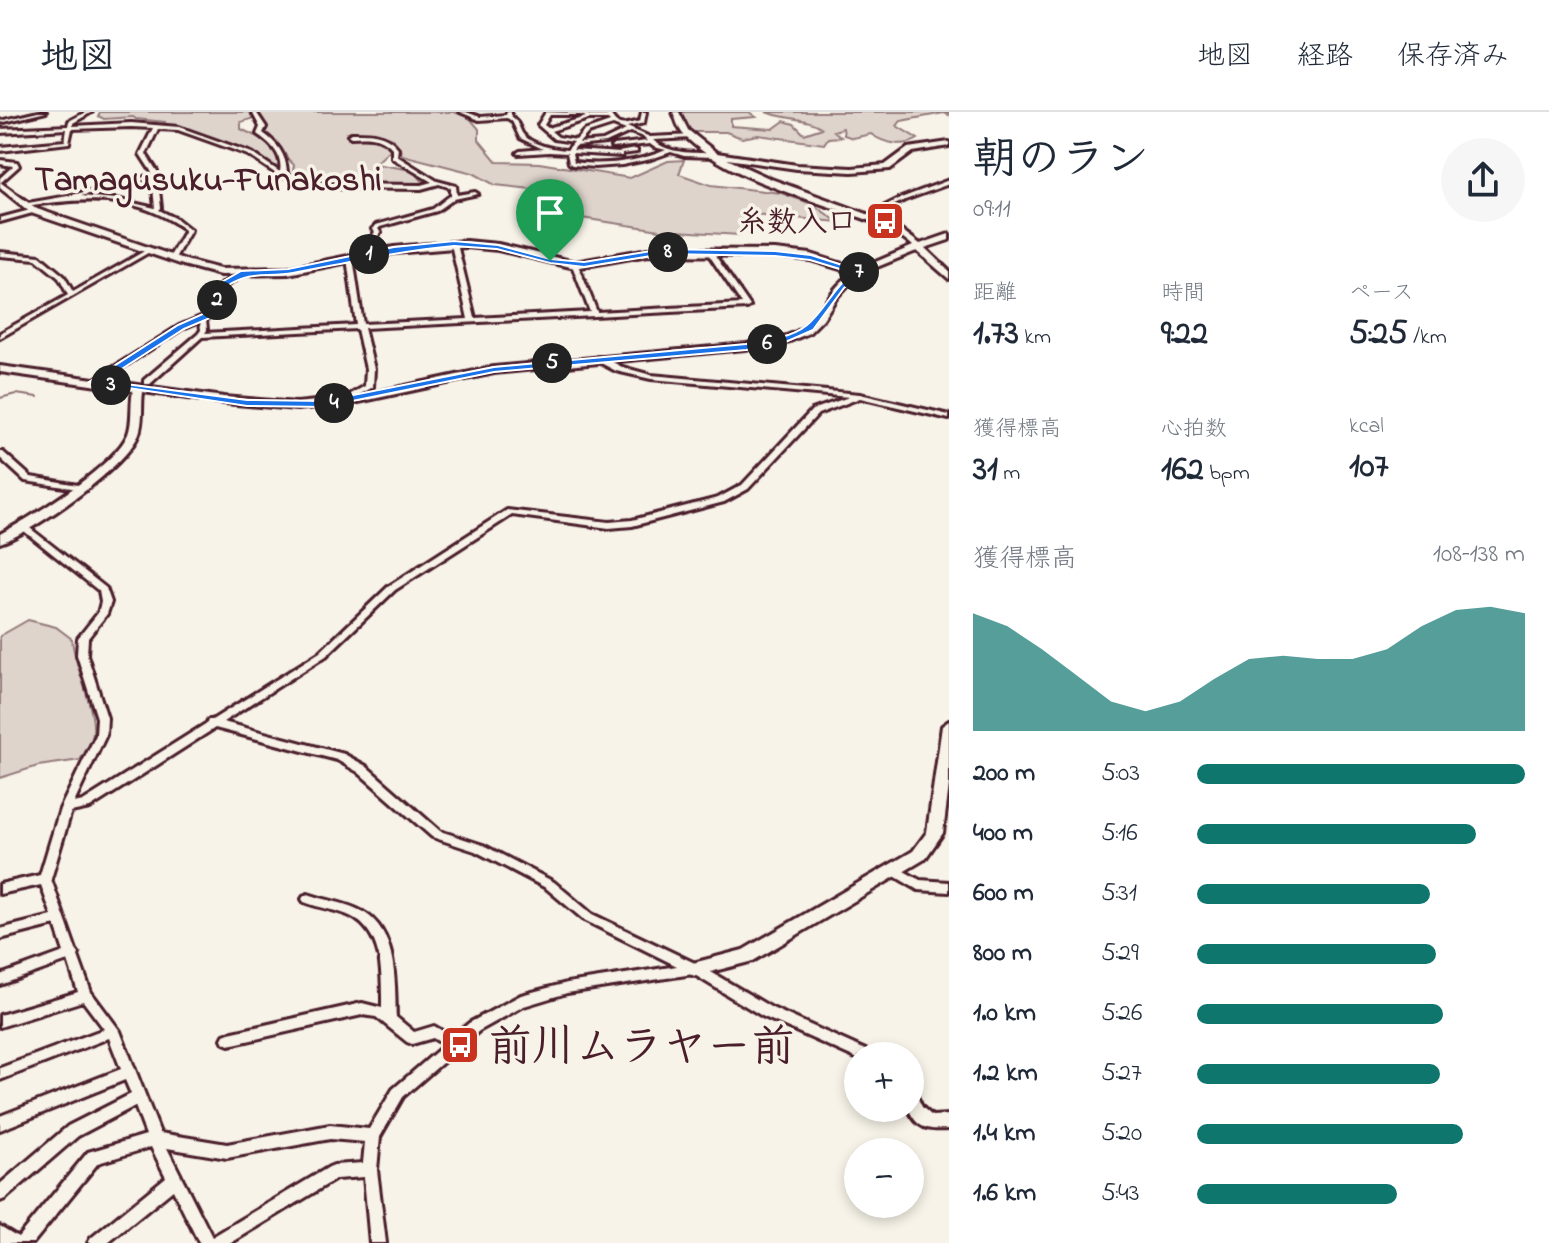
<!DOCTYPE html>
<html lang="ja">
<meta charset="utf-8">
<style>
:root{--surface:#fff;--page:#f6f6f7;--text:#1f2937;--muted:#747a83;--line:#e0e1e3;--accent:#0f766e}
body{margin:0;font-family:"Indie Flower","Klee One",sans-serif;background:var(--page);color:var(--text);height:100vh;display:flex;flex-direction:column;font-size:30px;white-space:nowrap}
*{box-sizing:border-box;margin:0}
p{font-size:26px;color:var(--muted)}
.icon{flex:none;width:44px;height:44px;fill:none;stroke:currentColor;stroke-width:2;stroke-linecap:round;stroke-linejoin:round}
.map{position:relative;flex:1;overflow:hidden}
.details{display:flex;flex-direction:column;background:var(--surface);width:600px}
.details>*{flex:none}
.buttons{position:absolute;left:844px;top:930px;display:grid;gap:16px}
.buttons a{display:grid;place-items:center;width:80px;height:80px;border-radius:50%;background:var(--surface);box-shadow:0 4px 12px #0003;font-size:40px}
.pin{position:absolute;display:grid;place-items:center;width:68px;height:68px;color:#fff;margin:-82px -34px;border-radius:50% 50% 50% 0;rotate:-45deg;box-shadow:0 0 8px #0007}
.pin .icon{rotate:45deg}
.km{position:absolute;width:40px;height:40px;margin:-20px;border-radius:50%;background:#222;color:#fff;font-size:22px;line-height:40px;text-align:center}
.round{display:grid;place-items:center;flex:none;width:84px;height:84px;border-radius:42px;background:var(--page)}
.head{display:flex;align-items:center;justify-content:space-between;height:136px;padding:0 24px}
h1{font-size:44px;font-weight:700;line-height:60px}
.metrics{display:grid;grid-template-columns:repeat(3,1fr);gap:12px;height:136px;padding:8px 24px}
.metrics div{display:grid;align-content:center}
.metrics b{font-size:34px;font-weight:700}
.metrics small{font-size:22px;font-weight:400}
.metrics p{font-size:22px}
.chart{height:224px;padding:16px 24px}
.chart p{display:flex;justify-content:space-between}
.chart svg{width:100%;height:144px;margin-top:8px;fill:var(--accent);opacity:.7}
ul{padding:0 24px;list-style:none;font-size:26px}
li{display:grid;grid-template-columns:128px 96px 1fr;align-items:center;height:60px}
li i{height:20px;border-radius:10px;background:var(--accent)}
header{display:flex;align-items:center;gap:48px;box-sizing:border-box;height:112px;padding:0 40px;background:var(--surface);border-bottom:2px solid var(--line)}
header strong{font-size:38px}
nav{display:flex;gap:44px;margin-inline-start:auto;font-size:28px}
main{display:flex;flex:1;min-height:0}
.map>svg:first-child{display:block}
.green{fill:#ded4cc;stroke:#947a7c;stroke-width:2}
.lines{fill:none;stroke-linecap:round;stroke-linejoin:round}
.stream{stroke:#8e7275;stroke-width:2}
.street-casing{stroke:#4a1f2b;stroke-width:6}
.secondary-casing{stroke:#4a1f2b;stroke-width:6}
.street{fill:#f7f3e8;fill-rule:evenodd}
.secondary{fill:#f7f3e8;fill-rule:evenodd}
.route{fill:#1a73e8;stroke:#fff;stroke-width:2;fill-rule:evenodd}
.labels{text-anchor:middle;stroke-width:7;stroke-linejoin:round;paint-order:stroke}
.far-poi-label{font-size:30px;font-weight:bold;fill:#4a1f2b;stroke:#f7f3e8;text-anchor:end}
.far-quarter-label{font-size:34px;font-weight:bold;fill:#4a1f2b;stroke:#f7f3e8}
.near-poi-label{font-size:44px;font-weight:bold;fill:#4a1f2b;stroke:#f7f3e8;text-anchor:start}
</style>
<header>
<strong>地図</strong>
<nav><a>地図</a><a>経路</a><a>保存済み</a></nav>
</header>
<main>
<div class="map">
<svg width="949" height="1131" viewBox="0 0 949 1131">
<rect width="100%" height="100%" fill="#f7f3e8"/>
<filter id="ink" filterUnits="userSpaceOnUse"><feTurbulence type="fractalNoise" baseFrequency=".0125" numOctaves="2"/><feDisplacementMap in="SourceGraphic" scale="16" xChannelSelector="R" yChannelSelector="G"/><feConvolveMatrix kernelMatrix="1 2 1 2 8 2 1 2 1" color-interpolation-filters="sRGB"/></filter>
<g filter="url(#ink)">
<path class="green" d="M100 0H249L254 6 241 10V17L270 31 281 52 278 57C248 37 202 18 165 14V10L136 7 133 5 104 7 98 4Z
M257 0H453L468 4 479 17V28L497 50 539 51 630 66 668 49 684 48 679 62 711 73 781 81 812 92 838 110 752 102 740 123 660 118 555 102 532 77 495 73 473 61 402 43C397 24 384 22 366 22L388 30 391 37 375 52 412 58 425 72 351 74 292 63 294 53C282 43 280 30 265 25L266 15Z
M680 0H749L756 5 731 7V14L773 17 784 9 794 12 804 22 822 16C810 6 783 7 766 0H949V3L944 1 901 9 897 14 918 27C904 36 883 31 871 22L853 26 844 23 843 16 834 19 841 25 828 26 824 32 758 23 742 26 726 20H693L684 14Z
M28 508 56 515 72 527C74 555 99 603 92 626 90 633 84 641 80 648L38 654 0 666V524Z"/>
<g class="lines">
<path class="stream" d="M0 286 16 282 38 285"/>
<defs>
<path id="street" d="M38 0H46L0 11V9Z
M86 0H92L73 11V14L131 11 179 15 252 41 280 60C283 42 271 32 257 22L260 15 252 0H256L266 15 263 21C277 31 286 42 287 60L285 62 327 72 421 73 432 70 392 46V36C381 23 367 24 351 25L348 23 351 21C369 21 386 20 398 36L397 44 437 69 456 74 457 83 475 80 478 82 454 87 437 99 380 115 378 117 381 120 371 133 372 142 369 144 366 142 365 133 375 120 372 117 376 113 433 97 451 83V76L439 72 421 77 327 76 278 63 248 43 178 18 158 17 146 42 157 59 161 96 159 98 177 107 191 118 175 146 172 148 169 146 185 118C136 81 82 86 25 94L22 92 68 84 152 63 151 59 140 42 153 16 131 15 72 17 69 31 0 39V35L65 29 67 17 0 21V17L68 14 69 9ZM152 66 155 96 116 87 81 84Z
M460 0H466L480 5 506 3 507 0H511V4C518 9 518 13 522 21 531 33 553 37 567 38L574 30 554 27 538 13 546 0 582 1 592 4H607L605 0H609C619 17 622 13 640 9L642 0H646L644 11 627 15 650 25 694 23 692 26 653 28C668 42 694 41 714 41L717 43 714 45 684 44 671 40 651 47 622 53 595 55 572 53 569 51 567 41 549 40 518 42 517 41 520 39 543 37 520 26 512 9 507 6 479 8ZM550 3H581L586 5 548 16 544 13ZM589 7H608L610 10 584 19 576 28 558 25 551 19ZM613 13 626 18 603 29 579 31 588 21ZM630 20 643 25 647 29 614 33 611 35 612 36 650 32 654 35 666 38C638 50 604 54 574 50L572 41 622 44V42L620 41 573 38 576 34 606 31Z
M635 37 637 38V40L622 42 619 40Z
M0 48 17 50 19 54 0 71V66L13 54 0 52Z
M949 68V72L905 88 886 97 896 109 891 114H887L886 113 890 109 880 97 881 96 901 86Z
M34 97 36 98V100L0 110V106Z
M454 130 457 132 475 206 590 200 572 153 575 151 578 153 597 200 742 192 707 140 710 138 712 139 750 194 747 196 364 216 374 257 373 275 359 283 358 288 354 290 350 288 351 282 365 274 366 257 357 217 202 225 150 272H144V268L198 222 201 218 200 209 183 216 97 272H91L90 270 179 214 205 203 218 183 221 172 241 160 244 162 243 163 226 174 224 183 209 205 206 207 207 218 205 221 356 213 347 146 350 144 353 146 363 212 468 207 451 132Z
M148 137 153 138 0 226V221L68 183 59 166 36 147 0 144V140L40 144 64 164 73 180Z
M597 245H603L622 255 651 263 860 282 949 303V307L860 286 818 302 748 377 724 390 632 414 609 416 512 403 395 478 326 544 223 610 344 642 366 654 440 719 483 733 554 770 592 802 699 853 772 896 870 940 872 944H858V947L762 904 693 862 567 881 524 894 479 919 403 985 380 1025 377 1058 386 1131H370L364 1065 336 1067 231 1131H199L173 1078 108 1131H88L91 1126 166 1065 151 1035 98 1051 33 1131H0V1114L18 1125 88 1040 146 1023 135 994 78 1024 5 1087 0 1089V1072L68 1014 131 982 125 968 0 1018V1004L121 957 109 926 0 968V956L104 917 83 889 0 915V903L78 880 68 849 0 873V863L64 840 55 813 0 827V817L52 804 41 773 0 782V772L40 763 60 697 96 623 97 606 77 543 78 526 98 501 101 490 99 479 19 415 20 413H26L106 476 111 490 107 502 88 526 87 543 107 606 106 623 74 691 83 689 207 611 208 608H212L320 540 389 474 507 398 609 410 632 408 718 386 742 373 812 298 849 285 651 267 616 259 597 249ZM215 616 337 648 358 660 432 725 475 739 546 776 584 808 677 854 567 871 521 883 469 911 453 925 434 914 414 920 396 905C395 869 398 814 357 797 342 790 324 788 308 782L304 784 302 787 304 790C319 796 338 798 352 805 384 822 382 864 382 896L362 891 229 921 224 923 222 927 224 931 229 933 362 903 376 905 407 930 412 932 433 926 444 933 393 977 369 1017 330 1013 227 1032 160 1021 120 919 91 880 78 844 79 842 76 838 51 767 71 700 90 696ZM330 1027 365 1030 363 1051 334 1053 329 1055 212 1125 167 1036 227 1046Z
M0 340H3L31 365 78 373 82 375 78 377 25 369 0 346Z
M895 754 920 768 949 770V780L918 778 891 762 889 759 891 756Z
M910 978 915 980 922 995 932 1004 949 1003V1017C928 1018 918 1018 908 996H910Z"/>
<path id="secondary" d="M673 0H679L688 18 717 41 797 53 852 56 885 53 908 36 949 30V34L913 40 890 57 852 60 797 57 727 47 771 67 892 111 920 132 949 122V128L925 136 949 159V167L917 139 914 140 877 155 849 172 837 185 823 207 809 221 790 229 766 235 494 261 354 291 297 297 224 291 143 280C141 294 144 310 138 324 124 356 34 420 0 431V422C32 405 114 355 128 322 133 309 130 293 133 279L0 260V254L224 285 297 291 354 285 494 255 746 232C771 228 799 226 816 204 828 188 835 172 853 161L810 148 775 144 648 143 575 156 498 138 466 135 394 141 288 162 220 163 183 153 31 101 0 76V70L37 97 189 149 220 157 288 156 394 135 466 129 498 132 575 150 648 137 775 138 811 142 859 157 913 134C893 115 868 108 842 99 793 82 719 61 683 22 678 16 676 7 673 0Z
M949 609V673L943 721 925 747 753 849 695 864 689 862 686 857 689 852 743 838 913 739 927 720 942 614Z"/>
</defs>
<use href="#street" class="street-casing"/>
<use href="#secondary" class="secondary-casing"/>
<use href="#street" class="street"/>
<use href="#secondary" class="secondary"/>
</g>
</g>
<path class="route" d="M454 129 498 133 550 147 584 150 663 137 775 139 811 143 864 160 844 176 813 218 781 232 746 238 494 260 323 295 247 294 89 270 178 213 203 202 217 183 220 171 241 159 288 157 394 135ZM454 134 497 137 550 151 584 155 663 142 775 144 810 148 853 161C833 176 825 198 807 213 791 226 765 229 746 232L494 255 323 289 247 288 103 269 184 217 210 206 225 183 227 174C252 158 266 166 293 161 347 151 399 139 454 134Z"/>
<defs>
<symbol id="bus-square" viewBox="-11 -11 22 22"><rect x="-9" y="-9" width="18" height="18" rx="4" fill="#c8321e" stroke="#f7f3e8"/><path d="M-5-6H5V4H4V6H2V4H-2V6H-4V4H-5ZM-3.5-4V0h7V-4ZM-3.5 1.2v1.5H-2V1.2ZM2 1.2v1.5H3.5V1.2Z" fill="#fff"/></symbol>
</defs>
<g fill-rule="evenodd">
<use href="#bus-square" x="863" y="87" width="44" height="44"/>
<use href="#bus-square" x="438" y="911" width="44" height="44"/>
</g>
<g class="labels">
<g class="far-poi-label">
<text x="857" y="119">糸数入口</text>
</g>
<g class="far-quarter-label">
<text x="208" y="78">Tamagusuku-Funakoshi</text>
</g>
<g class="near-poi-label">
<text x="488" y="948">前川ムラヤー前</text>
</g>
</g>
</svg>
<div class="buttons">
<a>+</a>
<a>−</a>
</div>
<div class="pin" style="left:550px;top:149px;background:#1e9e55"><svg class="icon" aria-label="arrive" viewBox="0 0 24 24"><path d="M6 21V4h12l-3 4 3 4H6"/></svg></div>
<b class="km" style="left:369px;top:142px">1</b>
<b class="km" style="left:217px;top:188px">2</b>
<b class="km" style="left:111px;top:273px">3</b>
<b class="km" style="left:334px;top:291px">4</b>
<b class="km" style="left:552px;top:251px">5</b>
<b class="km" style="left:767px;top:232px">6</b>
<b class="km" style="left:859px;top:160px">7</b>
<b class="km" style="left:668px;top:140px">8</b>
</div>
<section class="details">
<div class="head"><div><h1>朝のラン</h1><p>09:11</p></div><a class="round"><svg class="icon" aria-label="share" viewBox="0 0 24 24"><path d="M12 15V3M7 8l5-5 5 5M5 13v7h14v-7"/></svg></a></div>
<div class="metrics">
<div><p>距離</p><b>1.73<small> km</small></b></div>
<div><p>時間</p><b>9:22</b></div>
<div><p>ペース</p><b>5:25<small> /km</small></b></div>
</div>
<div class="metrics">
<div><p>獲得標高</p><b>31<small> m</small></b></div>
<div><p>心拍数</p><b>162<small> bpm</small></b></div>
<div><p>kcal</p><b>107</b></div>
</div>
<div class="chart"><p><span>獲得標高</span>108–138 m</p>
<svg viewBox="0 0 160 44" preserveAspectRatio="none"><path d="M0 44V8L10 12L20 19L30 27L40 35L50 38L60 35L70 28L80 22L90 21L100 22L110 22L120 19L130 12L140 7L150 6L160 8V44z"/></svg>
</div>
<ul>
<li><b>200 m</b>5:03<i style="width:100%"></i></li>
<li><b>400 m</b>5:16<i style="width:85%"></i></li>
<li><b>600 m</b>5:31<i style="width:71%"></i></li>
<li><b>800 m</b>5:29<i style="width:73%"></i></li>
<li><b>1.0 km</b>5:26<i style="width:75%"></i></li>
<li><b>1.2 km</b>5:27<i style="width:74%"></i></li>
<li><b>1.4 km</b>5:20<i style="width:81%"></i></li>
<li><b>1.6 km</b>5:43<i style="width:61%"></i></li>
</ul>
</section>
</main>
